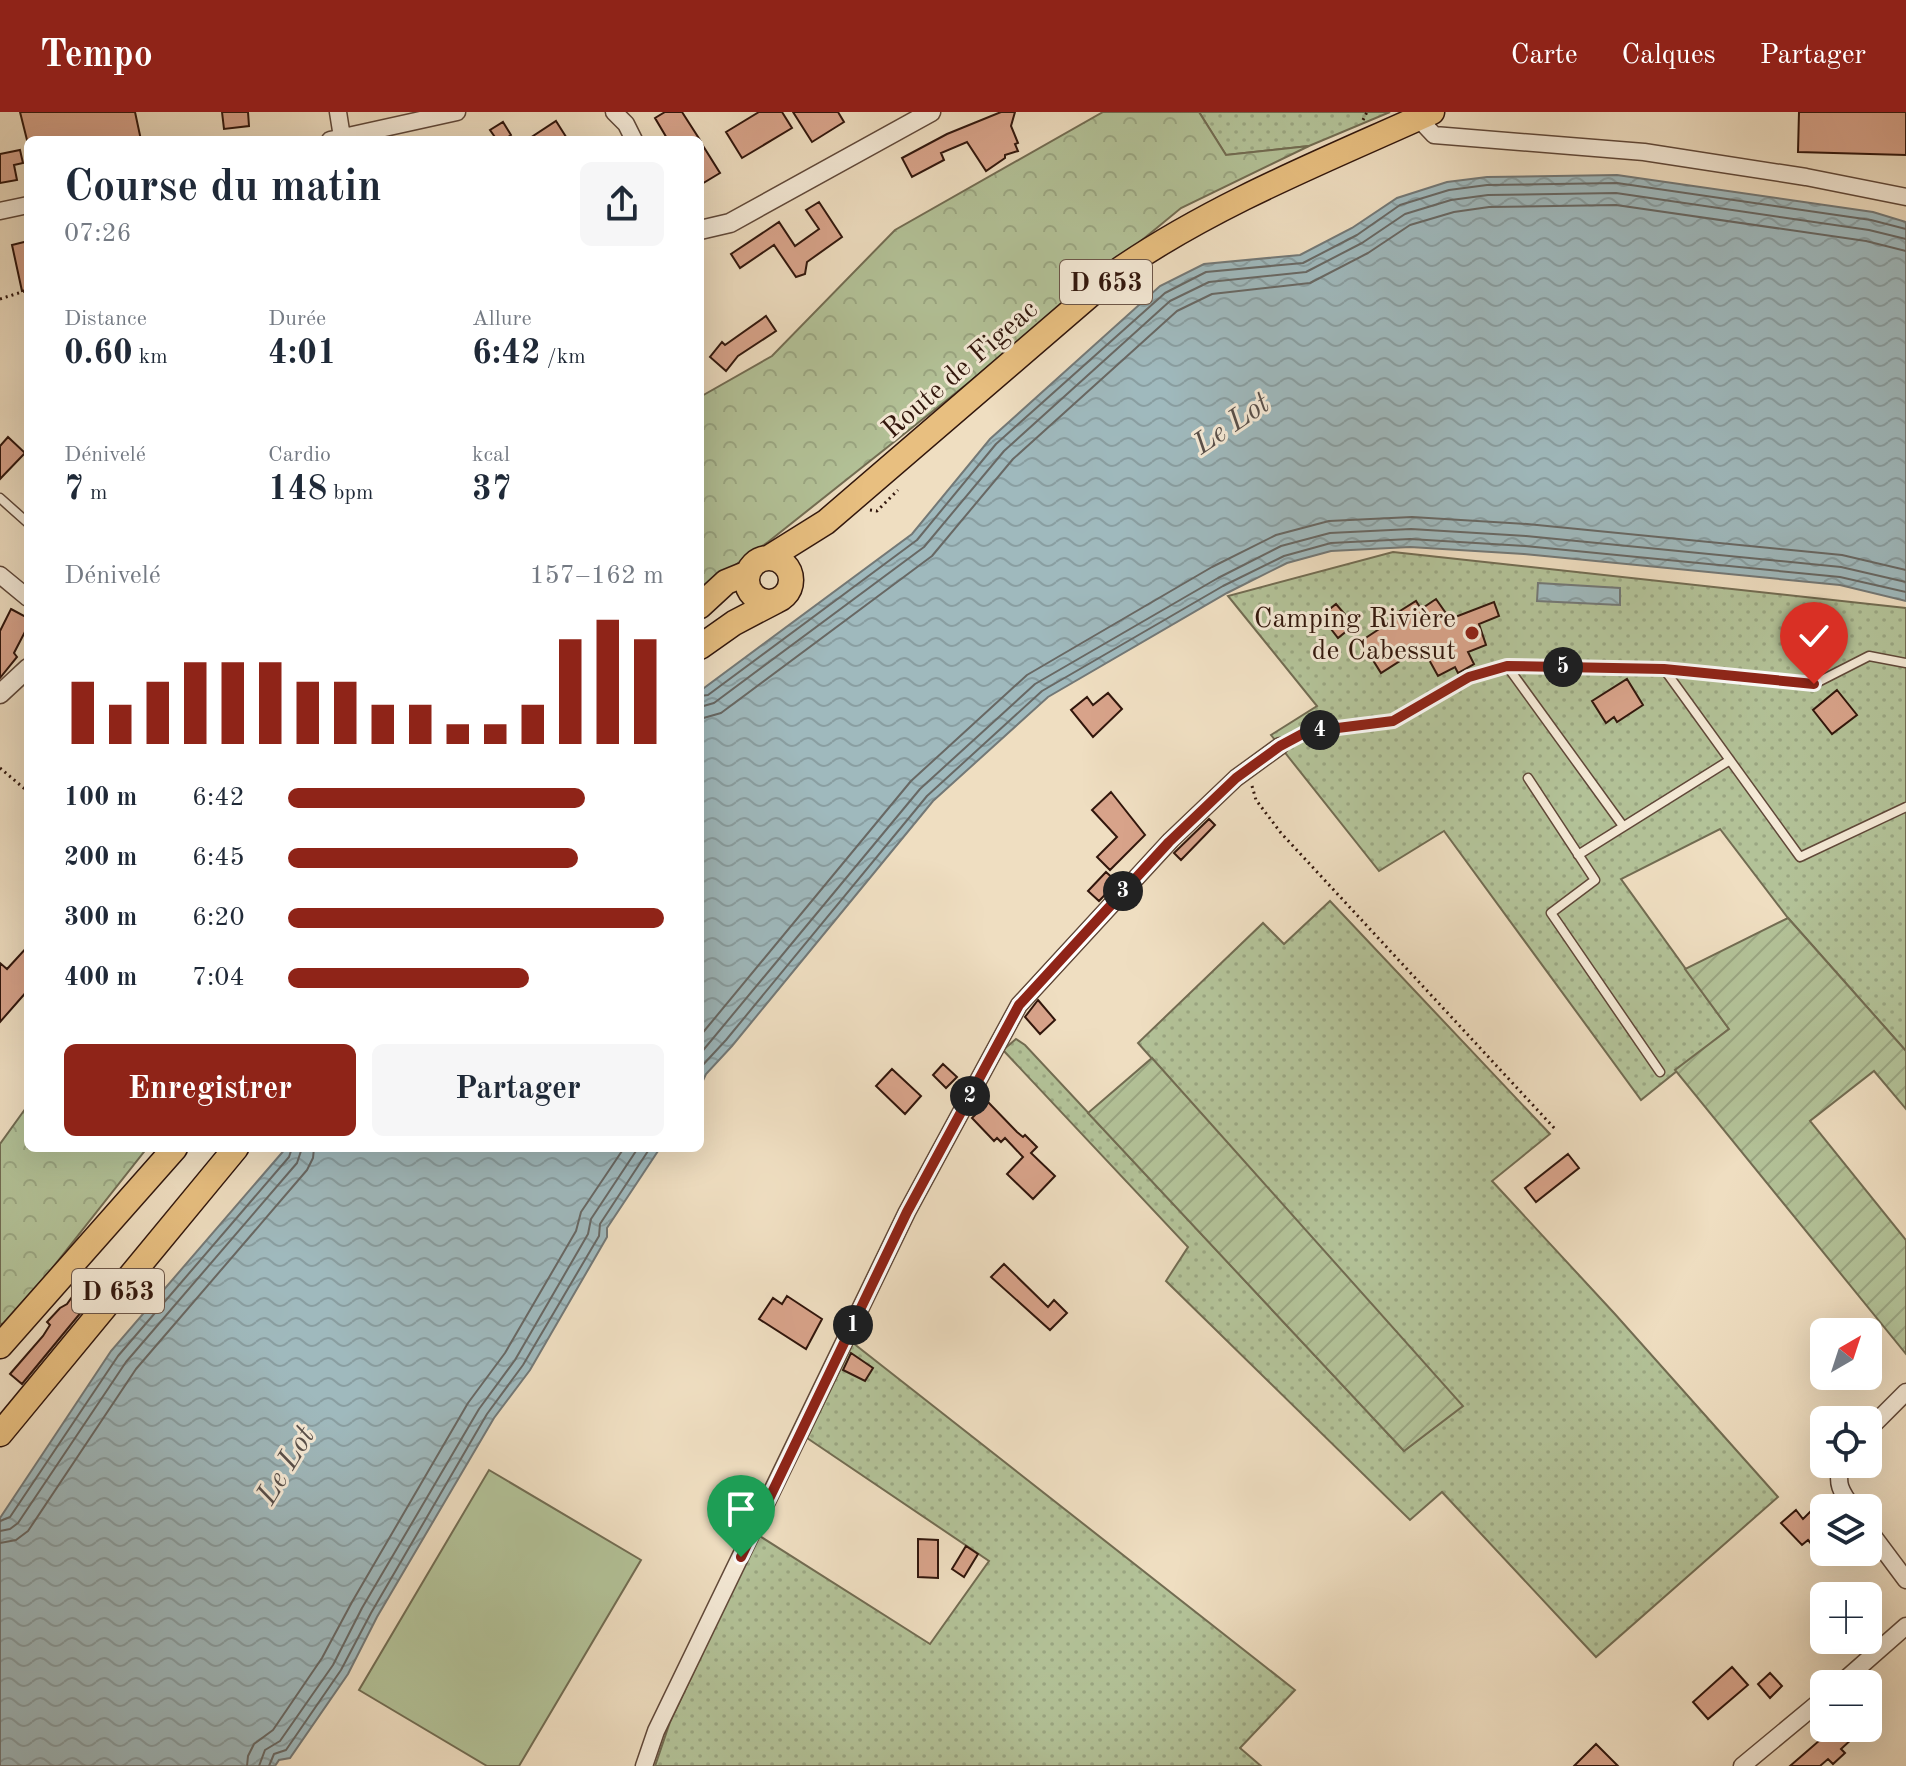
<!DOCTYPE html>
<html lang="fr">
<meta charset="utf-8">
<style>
:root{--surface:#fff;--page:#f6f6f7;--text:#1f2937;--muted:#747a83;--accent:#8f2418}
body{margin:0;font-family:"Old Standard TT",serif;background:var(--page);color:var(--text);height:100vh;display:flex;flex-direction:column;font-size:30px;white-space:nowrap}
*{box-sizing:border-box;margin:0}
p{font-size:26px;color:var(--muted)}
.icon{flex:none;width:44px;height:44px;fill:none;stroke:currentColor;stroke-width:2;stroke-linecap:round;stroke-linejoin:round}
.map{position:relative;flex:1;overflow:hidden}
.panel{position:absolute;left:24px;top:24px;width:680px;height:1016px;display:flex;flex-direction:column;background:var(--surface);border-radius:12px;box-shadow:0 8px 32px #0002}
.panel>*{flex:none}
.needle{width:52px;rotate:39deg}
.tools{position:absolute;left:1810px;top:1206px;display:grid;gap:16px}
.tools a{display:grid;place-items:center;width:72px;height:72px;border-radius:12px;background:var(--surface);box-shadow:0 8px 32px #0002;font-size:40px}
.pin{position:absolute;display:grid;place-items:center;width:68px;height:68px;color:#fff;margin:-82px -34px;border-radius:50% 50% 50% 0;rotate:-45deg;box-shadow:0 0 8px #0007}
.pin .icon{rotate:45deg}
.km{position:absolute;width:40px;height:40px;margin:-20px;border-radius:50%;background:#222;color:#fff;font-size:22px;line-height:40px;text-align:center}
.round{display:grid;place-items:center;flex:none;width:84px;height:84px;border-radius:12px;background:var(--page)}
.overview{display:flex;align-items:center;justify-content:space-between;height:136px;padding:0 40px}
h1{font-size:44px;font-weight:600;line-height:60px}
.metrics{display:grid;grid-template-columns:repeat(3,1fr);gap:12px;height:136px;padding:8px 40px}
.metrics div{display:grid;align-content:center}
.metrics b{font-size:34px;font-weight:600}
.metrics small{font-size:22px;font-weight:400}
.metrics p{font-size:22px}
.chart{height:224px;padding:16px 40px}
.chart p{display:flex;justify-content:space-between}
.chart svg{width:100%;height:144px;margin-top:8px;stroke:var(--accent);stroke-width:6}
.primary-button{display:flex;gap:16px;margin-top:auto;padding:16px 40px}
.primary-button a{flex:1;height:92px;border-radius:12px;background:var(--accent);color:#fff;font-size:32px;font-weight:600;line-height:92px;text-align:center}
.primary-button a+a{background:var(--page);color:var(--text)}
ul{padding:0 40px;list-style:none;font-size:26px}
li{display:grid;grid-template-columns:128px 96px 1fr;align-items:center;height:60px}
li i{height:20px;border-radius:10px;background:var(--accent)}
header{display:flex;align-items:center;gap:48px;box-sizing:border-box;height:112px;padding:0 40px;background:var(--accent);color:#fff}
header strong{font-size:38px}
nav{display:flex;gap:44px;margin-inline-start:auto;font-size:28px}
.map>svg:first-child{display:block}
.grass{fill:url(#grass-dots);stroke:#726c52;stroke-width:2}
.forest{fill:url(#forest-crowns);stroke:#726c52;stroke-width:2}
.garden{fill:url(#garden-furrows);stroke:#726c52;stroke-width:2}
.pitch{fill:#b3c298;stroke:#726c52;stroke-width:2}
.water{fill:url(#water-waves);stroke:#737876;stroke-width:2}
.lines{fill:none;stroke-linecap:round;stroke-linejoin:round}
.shore{stroke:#686864;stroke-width:2}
.building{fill:#d8a38a;stroke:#31160c;stroke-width:2}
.service-casing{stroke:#604839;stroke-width:11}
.minor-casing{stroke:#604839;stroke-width:19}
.tertiary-casing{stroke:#604839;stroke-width:21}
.primary-casing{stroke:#31160c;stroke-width:27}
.path{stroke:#31160c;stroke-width:3;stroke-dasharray:2 4;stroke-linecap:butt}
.service{stroke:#f5ead7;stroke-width:8}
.minor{stroke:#f5ead7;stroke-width:16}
.tertiary{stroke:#f5ead7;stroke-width:18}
.primary{stroke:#e8bf80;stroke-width:24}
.route-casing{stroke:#fff;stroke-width:16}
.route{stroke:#8f2418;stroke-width:10}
.poi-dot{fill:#8f2418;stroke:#f5ead7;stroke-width:3}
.labels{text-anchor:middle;stroke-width:6;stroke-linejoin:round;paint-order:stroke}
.shield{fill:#f5ead7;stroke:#6c5649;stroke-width:2}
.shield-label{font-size:26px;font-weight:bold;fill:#31160c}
.street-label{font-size:28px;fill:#31160c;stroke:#f5ead7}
.poi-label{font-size:28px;fill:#31160c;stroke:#f5ead7;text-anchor:end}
.water-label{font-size:30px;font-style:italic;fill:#584f4a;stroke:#f5ead7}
</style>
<header>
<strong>Tempo</strong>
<nav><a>Carte</a><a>Calques</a><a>Partager</a></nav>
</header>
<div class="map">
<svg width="1906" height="1654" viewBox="0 0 1906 1654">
<defs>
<pattern id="grass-dots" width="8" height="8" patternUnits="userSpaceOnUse" patternTransform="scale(2)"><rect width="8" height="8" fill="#b3c298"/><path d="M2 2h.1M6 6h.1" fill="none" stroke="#9aa682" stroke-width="1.8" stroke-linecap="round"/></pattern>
<pattern id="forest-crowns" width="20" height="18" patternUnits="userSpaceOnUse" patternTransform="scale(2)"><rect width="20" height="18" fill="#b3c298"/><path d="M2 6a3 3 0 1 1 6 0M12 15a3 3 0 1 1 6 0" fill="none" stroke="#9aa682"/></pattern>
<pattern id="garden-furrows" width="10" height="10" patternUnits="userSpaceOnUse" patternTransform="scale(2)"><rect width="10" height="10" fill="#b3c298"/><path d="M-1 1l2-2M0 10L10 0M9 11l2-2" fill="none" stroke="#9aa682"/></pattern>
<pattern id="water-waves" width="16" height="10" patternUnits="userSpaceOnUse" patternTransform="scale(2)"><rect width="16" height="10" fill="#9fb9bd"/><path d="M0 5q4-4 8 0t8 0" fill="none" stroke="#899ea1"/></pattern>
</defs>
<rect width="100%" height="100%" fill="#efdec1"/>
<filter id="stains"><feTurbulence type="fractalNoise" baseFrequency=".0025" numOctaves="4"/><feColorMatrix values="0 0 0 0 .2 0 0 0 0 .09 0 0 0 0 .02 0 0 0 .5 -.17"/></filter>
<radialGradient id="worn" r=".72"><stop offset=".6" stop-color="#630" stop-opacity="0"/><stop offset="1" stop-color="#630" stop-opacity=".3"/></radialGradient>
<path class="grass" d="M1199 0H1390L1309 34 1226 43Z
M1393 440 1906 496V939L1788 806 1720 717 1621 767 1729 917 1641 988 1444 719 1379 759 1271 623 1317 594 1228 484Z
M1330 789 1550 1022 1492 1069 1614 1201 1778 1385 1596 1545 1442 1380 1410 1408 1166 1169 1188 1135 1003 938 1016 927 1025 933 1404 1339 1462 1294 1138 931 1263 811 1284 832Z
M853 1231 1295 1578 1240 1636 1261 1654H655L670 1610 758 1423 930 1532 989 1449 807 1326Z"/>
<path class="forest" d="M1103 0H1199L1226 43 1309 34 1181 96 967 272 768 430 700 478V285L772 244 895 118Z
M28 993V1036H147L9 1211 0 1212V1032Z"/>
<path class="garden" d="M1788 806 1906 939V997L1874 959 1810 1009 1906 1128V1242L1675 958 1729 917 1685 857Z
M1152 946 1463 1294 1404 1339 1088 1001Z"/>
<path class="pitch" d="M489 1358 641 1448 519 1654H487L359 1578Z"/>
<path class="water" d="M1617 63 1873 100 1906 110V489L1840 473 1524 442 1410 435 1331 439 1287 451 1227 481 1048 585 933 689 732 934 706 962 700 975V579L912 422 990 327 1160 174 1204 152 1300 143 1352 116 1397 86 1447 70 1487 65Z
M1538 471 1620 476V493L1537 489Z
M286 1036H660L607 1116V1125L530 1258 494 1306 377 1505 348 1562 290 1646 279 1648 275 1654H0V1406L111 1239Z"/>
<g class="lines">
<path class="shore" d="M700 584 708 583 917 428 996 332 1165 181 1206 160 1303 151 1357 123 1400 93 1449 78 1487 73 1617 71 1871 108 1906 117
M700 595 714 591 924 435 1004 339 1170 189 1209 170 1306 160 1362 131 1405 102 1451 88 1488 83 1616 81 1869 118 1906 127
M700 607 721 601 932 444 1013 347 1177 199 1212 182 1310 171 1368 141 1410 113 1454 100 1489 95 1616 93 1866 129 1906 139
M700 924 911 669 1027 563 1212 455 1276 423 1329 409 1412 405 1527 412 1842 443 1906 458
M700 942 920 677 1035 572 1218 466 1281 434 1330 421 1411 417 1526 424 1841 455 1906 470
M700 956 726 928 927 684 1042 579 1223 474 1284 444 1331 431 1410 427 1525 434 1840 465 1906 480
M0 1409 10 1405 118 1244 289 1045 292 1036
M0 1419 10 1417 18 1411 126 1250 297 1051 302 1036
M0 1431 16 1428 28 1419 136 1257 307 1058 313 1046 314 1036
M247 1654 248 1644 254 1632 273 1618 322 1546 352 1490 468 1291 505 1241 576 1119 581 1100 624 1036
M259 1654 265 1638 280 1629 333 1553 362 1496 479 1297 515 1248 588 1122 591 1107 638 1036
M269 1654 274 1642 286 1638 341 1558 371 1501 487 1302 523 1253 599 1124 600 1112 650 1036"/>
</g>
<path class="building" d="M20 0H135L141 28H27Z
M222 0H248L249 14 224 17Z
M665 0H682L700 28H668L655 6Z
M759 0H782L792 16 742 46 726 20Z
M793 0H838L844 10 812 30Z
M1001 0H1015L1011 14 1018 31 1015 32 1018 39 1005 43V46L986 59 967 30 941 41 944 48 912 65 902 46 947 22Z
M1799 0H1906V43L1798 40Z
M556 9 568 28H527Z
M503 10 511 23 504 28H497L490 18Z
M700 29 720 61 700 73Z
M20 38 23 51 14 53 17 68 0 71V42Z
M819 90 842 125 807 150 805 162 796 165 774 133 740 156 731 142 779 110 795 134 819 117 806 98Z
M28 129V178L22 179 12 133Z
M766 204 776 219 738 244 726 259 710 245 722 230 725 233Z
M8 325 25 341 0 367V334Z
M1436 487 1450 507 1494 490 1499 504 1479 512 1486 533 1468 540 1474 552 1458 561 1455 555 1438 564 1422 535 1381 561 1361 529 1402 502 1400 499 1416 489 1421 497Z
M1336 492 1354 513 1338 526 1321 504Z
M11 497 28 506V514L14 541 17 545 0 566V519Z
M1627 567 1643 593 1617 610 1614 605 1606 611 1592 589Z
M1837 578 1857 603 1832 622 1813 598Z
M1108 581 1122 597 1093 625 1071 598 1087 585 1093 593Z
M1111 680 1145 723 1110 758 1097 745 1117 725 1092 698Z
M1209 707 1215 713 1181 748 1174 741Z
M1106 760 1117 770 1099 789 1088 779Z
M28 834V878L0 910V851L7 857Z
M1038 888 1055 908 1040 922 1025 905Z
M943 952 957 965 946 976 933 963Z
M892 957 921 984 905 1002 876 974Z
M988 990 1017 1020 1023 1025 1025 1023 1037 1035 1031 1041 1055 1064 1033 1087 1007 1062 1023 1045 1005 1026 1001 1030 997 1026 994 1029 972 1006Z
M1568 1042 1579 1056 1536 1090 1525 1076Z
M1004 1152 1048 1195 1054 1188 1067 1201 1050 1218 991 1165Z
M79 1175 92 1187 22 1272 10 1262 43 1224 50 1213 47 1210 60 1196 67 1192Z
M787 1184 822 1207 806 1237 759 1207 773 1186 782 1192Z
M851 1241 873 1256 865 1269 843 1258Z
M1796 1398 1803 1407 1812 1398 1824 1412V1447L1808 1428 1802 1433 1781 1411Z
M918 1427 938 1428V1466L918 1465Z
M966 1434 978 1442 964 1465 952 1457Z
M1732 1555 1748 1573 1708 1607 1693 1590Z
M1770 1561 1782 1574 1770 1586 1758 1572Z
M1844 1616 1853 1626 1841 1637 1845 1641 1833 1652 1828 1647 1820 1654H1790L1828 1621 1833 1626Z
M1596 1632 1618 1654H1574Z"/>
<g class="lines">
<defs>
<path id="service" d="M0 386 28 411
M1507 554 1623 714
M1664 557 1800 745 1906 695
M1280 634 1306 620 1393 609 1469 565 1507 554 1664 557 1814 572 1869 544 1906 551
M1528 666 1595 768 1551 801 1660 960
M1578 743 1730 648"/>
<path id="minor" d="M338 0 342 25
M614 0 626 12 634 28
M1418 6 1434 23 1644 40 1806 65 1906 85
M330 28 457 0
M0 99 28 93
M0 463 28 486
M1868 1318 1906 1280
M1842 1352C1835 1371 1841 1380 1853 1396
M1868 1417 1906 1468
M1840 1572 1906 1514
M644 1654 656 1619 907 1100 1019 893 1171 728 1236 666 1280 634
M1742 1654 1824 1586"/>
<path id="tertiary" d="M700 118 730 111 931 0
M0 582 28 556"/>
<path id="primary" d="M770 445 826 410 1119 158C1215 92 1326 48 1432 0
M747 468a22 22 0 1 1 44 0a22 22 0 1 1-44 0Z
M700 494 726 470 748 461
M700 535 734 511 776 489
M0 1234 175 1036
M0 1322 236 1036"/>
</defs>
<use href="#service" class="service-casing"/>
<use href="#minor" class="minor-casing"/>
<use href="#tertiary" class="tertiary-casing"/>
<use href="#primary" class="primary-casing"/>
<path class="path" d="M1363 8 1367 0
M0 187 28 178
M870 398 877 399 898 378
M0 656 26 678
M1252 674 1256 688 1281 721 1556 1018"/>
<use href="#service" class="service"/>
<use href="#minor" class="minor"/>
<use href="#tertiary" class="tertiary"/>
<use href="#primary" class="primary"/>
</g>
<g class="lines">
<defs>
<path id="route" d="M741 1445 907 1100 1019 893 1169 730 1236 666 1280 634 1306 620 1393 609 1469 565 1507 554 1664 557 1814 572"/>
</defs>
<use href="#route" class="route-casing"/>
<use href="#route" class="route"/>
</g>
<circle class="poi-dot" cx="1472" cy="521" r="8"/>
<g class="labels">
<g class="shield">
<rect x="1060" y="148" width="92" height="44" rx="6"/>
<rect x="72" y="1157" width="92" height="44" rx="6"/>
</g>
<g class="shield-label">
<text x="1106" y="179">D 653</text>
<text x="118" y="1188">D 653</text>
</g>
<g class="street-label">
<text transform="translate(959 256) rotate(-41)" y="10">Route de Figeac</text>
</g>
<g class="poi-label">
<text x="1456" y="515">Camping Rivière<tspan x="1456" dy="32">de Cabessut</tspan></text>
</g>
<g class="water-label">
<text transform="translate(1231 311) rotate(-34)" y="10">Le Lot</text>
<text transform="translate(285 1353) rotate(-59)" y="10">Le Lot</text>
</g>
</g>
<rect width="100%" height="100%" filter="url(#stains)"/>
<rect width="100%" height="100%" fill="url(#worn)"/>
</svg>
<div class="tools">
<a><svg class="needle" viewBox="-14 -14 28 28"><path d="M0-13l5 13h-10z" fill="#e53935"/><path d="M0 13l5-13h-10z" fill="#747a83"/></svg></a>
<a><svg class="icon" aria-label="locate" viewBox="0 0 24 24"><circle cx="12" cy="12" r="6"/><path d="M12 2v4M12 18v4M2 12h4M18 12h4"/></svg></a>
<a><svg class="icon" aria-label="layers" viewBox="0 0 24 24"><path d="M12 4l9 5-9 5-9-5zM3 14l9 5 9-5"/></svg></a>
<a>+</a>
<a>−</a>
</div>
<div class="pin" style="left:741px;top:1445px;background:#1e9e55"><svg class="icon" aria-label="arrive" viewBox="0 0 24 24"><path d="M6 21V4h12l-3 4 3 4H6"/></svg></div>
<div class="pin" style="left:1814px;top:572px;background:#d93025"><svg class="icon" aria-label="check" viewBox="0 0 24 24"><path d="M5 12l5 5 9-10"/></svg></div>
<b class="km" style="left:853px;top:1213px">1</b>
<b class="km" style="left:970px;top:984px">2</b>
<b class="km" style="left:1123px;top:779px">3</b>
<b class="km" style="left:1320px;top:618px">4</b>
<b class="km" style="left:1563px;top:555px">5</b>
<section class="panel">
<div class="overview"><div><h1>Course du matin</h1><p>07:26</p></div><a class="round"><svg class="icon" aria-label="share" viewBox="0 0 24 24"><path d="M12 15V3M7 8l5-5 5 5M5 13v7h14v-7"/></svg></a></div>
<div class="metrics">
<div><p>Distance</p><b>0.60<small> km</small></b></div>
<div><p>Durée</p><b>4:01</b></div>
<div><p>Allure</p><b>6:42<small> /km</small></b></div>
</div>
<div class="metrics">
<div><p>Dénivelé</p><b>7<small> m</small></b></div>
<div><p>Cardio</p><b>148<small> bpm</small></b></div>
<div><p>kcal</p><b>37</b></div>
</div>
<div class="chart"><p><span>Dénivelé</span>157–162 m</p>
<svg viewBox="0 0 160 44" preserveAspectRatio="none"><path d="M5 44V25M15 44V32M25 44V25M35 44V19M45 44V19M55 44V19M65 44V25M75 44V25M85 44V32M95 44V32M105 44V38M115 44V38M125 44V32M135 44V12M145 44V6M155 44V12"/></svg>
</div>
<ul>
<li><b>100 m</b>6:42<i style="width:79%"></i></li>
<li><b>200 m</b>6:45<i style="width:77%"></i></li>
<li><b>300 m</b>6:20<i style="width:100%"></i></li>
<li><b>400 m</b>7:04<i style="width:64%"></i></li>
</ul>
<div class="primary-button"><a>Enregistrer</a><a>Partager</a></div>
</section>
</div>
